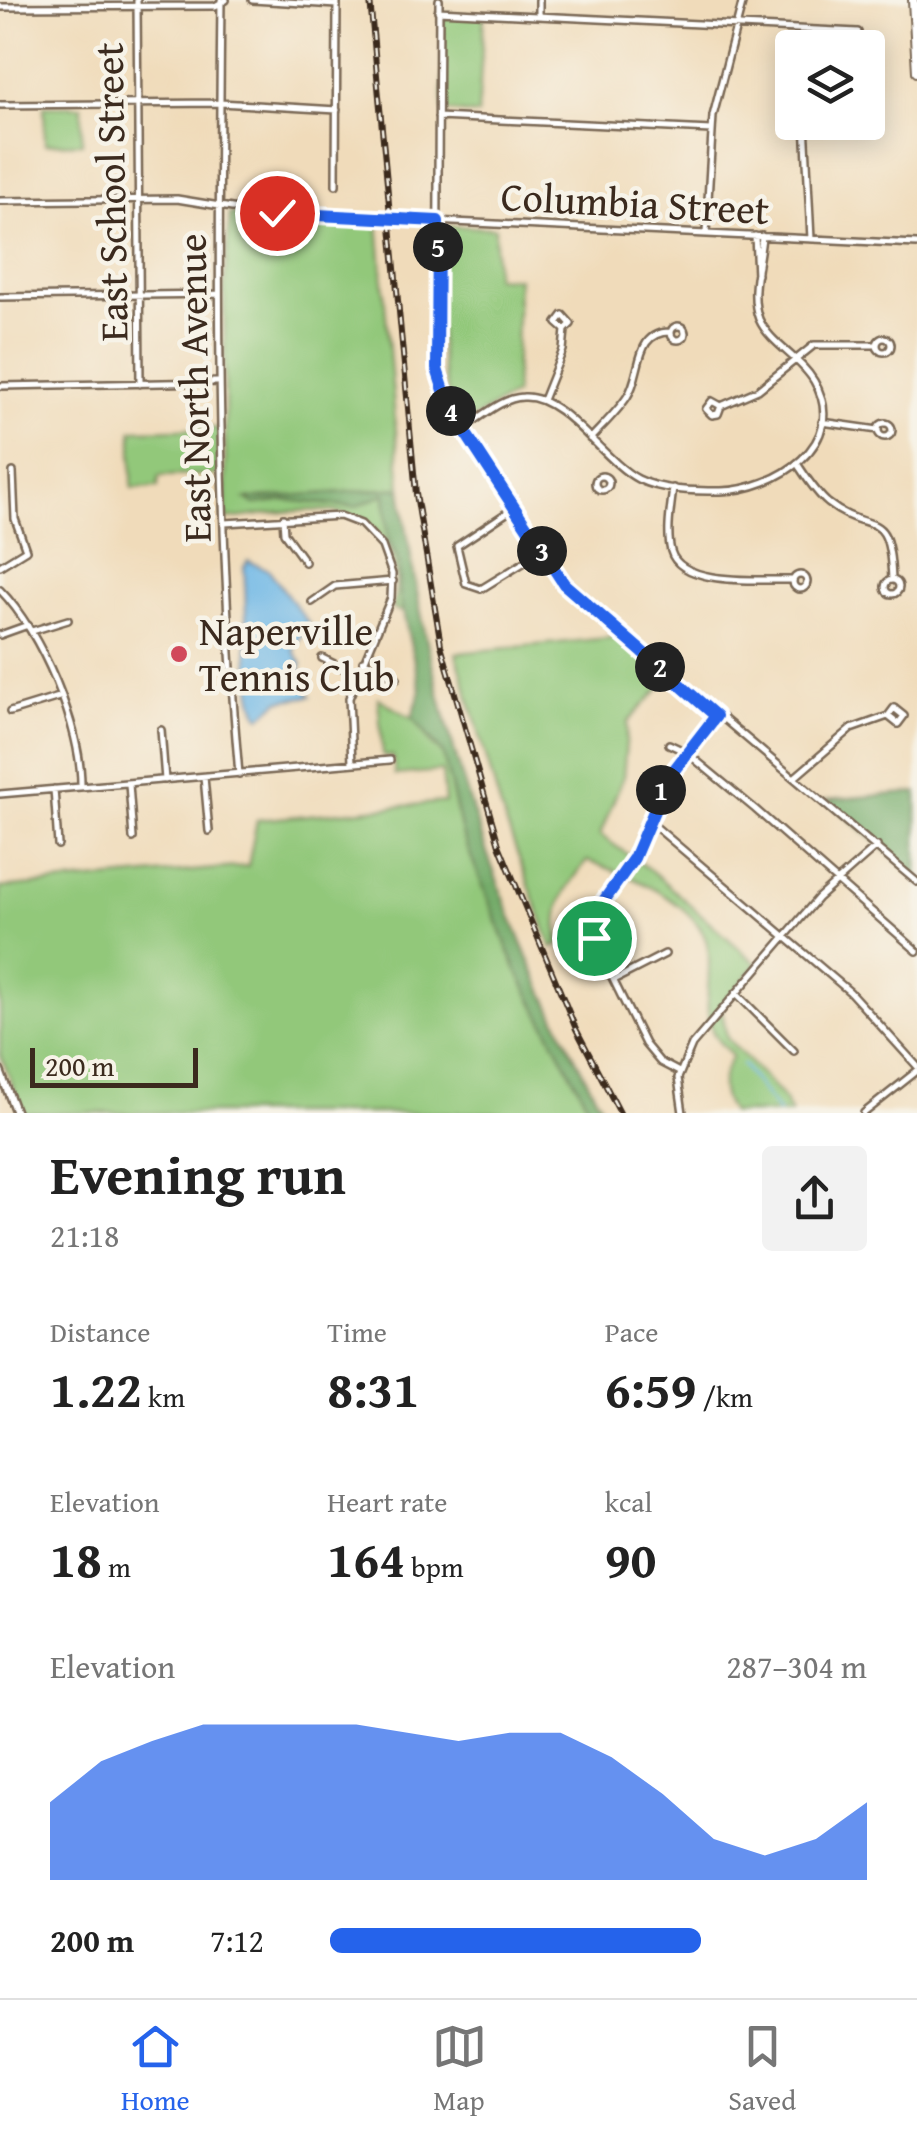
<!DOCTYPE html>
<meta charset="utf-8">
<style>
:root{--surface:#fff;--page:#f2f2f2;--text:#222;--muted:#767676;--line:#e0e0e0;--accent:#2563eb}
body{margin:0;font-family:"Gentium Book Plus",serif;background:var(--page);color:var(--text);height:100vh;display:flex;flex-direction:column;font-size:38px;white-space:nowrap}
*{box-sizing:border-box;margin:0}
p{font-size:32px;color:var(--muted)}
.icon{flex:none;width:55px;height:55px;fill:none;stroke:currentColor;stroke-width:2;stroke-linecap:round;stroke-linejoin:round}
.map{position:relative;height:1113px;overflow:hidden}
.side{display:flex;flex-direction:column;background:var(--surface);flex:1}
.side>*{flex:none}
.buttons{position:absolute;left:775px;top:30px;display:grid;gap:20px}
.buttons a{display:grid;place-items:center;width:110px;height:110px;border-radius:10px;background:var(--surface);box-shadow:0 5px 25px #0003;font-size:50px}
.scale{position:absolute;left:30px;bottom:25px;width:168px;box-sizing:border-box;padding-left:10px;border:5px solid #3b2a1e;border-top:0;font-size:28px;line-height:35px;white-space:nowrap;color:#3b2a1e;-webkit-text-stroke:8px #f7f3e8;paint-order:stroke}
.pin{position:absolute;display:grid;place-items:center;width:85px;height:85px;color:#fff;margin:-42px;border:5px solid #fff;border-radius:50%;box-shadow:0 2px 10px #0007}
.km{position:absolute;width:50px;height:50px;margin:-25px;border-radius:50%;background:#222;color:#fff;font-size:28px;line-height:50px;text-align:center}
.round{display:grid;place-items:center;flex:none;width:105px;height:105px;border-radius:10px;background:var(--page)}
.overview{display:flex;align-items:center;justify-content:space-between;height:170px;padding:0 50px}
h1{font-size:55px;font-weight:600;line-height:75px}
.figures{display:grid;grid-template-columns:repeat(3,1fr);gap:15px;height:170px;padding:10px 50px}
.figures div{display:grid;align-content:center}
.figures b{font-size:50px;font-weight:600}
.figures small{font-size:28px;font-weight:400}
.figures p{font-size:28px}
.chart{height:280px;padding:20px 50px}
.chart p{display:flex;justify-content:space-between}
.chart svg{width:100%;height:180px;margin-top:10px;fill:var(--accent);opacity:.7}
ul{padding:0 50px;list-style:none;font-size:32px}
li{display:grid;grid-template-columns:160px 120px 1fr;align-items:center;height:75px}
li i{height:25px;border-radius:12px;background:var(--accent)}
.menu{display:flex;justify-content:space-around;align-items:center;height:140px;border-top:2px solid var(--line);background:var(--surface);font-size:28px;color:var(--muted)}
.menu a{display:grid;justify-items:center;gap:5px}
.menu .active{color:var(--accent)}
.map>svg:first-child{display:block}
.green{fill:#92c87a;stroke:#66794c;stroke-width:2.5}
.forest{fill:#75ac6a;stroke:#586b44;stroke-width:2.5}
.water{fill:#6eb7e6;stroke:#547082;stroke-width:2.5}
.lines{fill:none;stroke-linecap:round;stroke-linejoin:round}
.stream{stroke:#6eb7e6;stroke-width:2.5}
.street-casing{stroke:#7a6855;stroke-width:10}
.secondary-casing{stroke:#7a6855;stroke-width:11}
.primary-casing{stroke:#7a6855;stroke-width:12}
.street{stroke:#fff;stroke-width:5}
.secondary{stroke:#fff;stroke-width:6}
.primary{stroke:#fff;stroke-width:8}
.rail-casing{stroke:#3b2a1e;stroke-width:6}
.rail{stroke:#f7f3e8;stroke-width:2.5;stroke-dasharray:8;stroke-linecap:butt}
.street-bridge-casing{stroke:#7a6855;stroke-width:10;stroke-linecap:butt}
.street-bridge{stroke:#fff;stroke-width:5}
.route-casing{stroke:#fff;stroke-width:20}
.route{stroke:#2563eb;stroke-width:12}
.poi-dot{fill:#d1495b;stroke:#f7f3e8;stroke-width:4}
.labels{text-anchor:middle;stroke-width:9;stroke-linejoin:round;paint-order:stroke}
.street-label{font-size:40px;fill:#3b2a1e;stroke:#f7f3e8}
.poi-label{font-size:40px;fill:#3b2a1e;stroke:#f7f3e8;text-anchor:start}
</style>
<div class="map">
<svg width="917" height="1113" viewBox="0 0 917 1113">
<rect width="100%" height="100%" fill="#f7f3e8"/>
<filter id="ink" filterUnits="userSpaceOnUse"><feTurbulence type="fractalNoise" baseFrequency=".01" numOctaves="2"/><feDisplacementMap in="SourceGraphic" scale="20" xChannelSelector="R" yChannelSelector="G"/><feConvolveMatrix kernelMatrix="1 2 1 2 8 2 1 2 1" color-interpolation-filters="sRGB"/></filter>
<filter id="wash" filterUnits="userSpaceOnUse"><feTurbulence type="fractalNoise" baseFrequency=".0048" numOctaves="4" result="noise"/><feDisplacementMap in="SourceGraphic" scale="40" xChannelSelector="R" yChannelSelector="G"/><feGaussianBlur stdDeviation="2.25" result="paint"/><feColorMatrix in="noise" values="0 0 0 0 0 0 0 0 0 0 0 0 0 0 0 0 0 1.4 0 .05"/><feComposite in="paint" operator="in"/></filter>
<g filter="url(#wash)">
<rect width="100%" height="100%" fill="#f0dbba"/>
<path class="green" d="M448 14 484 15 478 115 443 111V18Z
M44 106H82V143L45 144Z
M230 214 378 223 401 488 247 500 255 504 286 500 350 507 385 493 388 538 399 562 400 598 406 613 393 609C398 588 398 567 388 547 359 491 277 515 226 519L224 291Z
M451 226 495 228V277L518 278 515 394 467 422C428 397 442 278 442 234Z
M219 428V475L159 476 158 487 132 488V430Z
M618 637 667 680 628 722 623 777 600 835 653 872 757 964 721 1006 727 1038 781 1095 791 1113H731C717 1091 720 1078 732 1056 728 1050 721 1045 717 1039 699 1015 713 976 708 948 700 902 625 873 587 861 564 890 552 907 560 944L552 948 502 812 456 653Z
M378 698 415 720 432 745 443 754 463 836 516 969 592 1113H23L0 1053V888L248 866 257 820 445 802 442 771 395 775 393 756H383Z"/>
<path class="forest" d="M401 488C428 708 497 920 605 1113H592L516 969 463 836 443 754 412 717 421 691 400 598 399 562 388 538 385 494 355 507 286 500 255 504 246 499Z
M917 792V877L827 800Z"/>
<path class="water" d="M248 561 269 570 309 624 293 649 302 664 299 679 311 696 279 701 261 717C244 701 247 596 244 567Z"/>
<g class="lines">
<path class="stream" d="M742 1064 779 1113"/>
</g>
</g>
<g filter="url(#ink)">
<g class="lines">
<defs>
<path id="street" d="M137 0 140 384
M221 0C218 259 216 516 239 774
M252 0 337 5
M439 0 437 359 450 409 564 584 917 882
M0 7 215 6 226 0
M438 11 858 32
M539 16V0
M0 105 220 103 337 110
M792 108H788L787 132H806
M438 117 711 130
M805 122 811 239
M336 185 337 0
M0 201 177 199 238 209 351 217
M412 220 917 244
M706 233 713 116 743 0
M755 236 757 275
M0 297 217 294
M671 333a7 7 0 1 1 14 0a7 7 0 1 1-14 0Z
M877 345a7 7 0 1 1 14 0a7 7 0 1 1-14 0Z
M0 386 217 382
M543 400 563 350 565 330 571 324 563 315 557 323 565 330
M721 406 712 401 706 409 712 415 718 414 721 406 758 390 814 345H876
M822 422 878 430
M878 430a7 7 0 1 1 14 0a7 7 0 1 1-14 0Z
M463 428C481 418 501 398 523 397 563 394 603 461 638 479 662 491 694 491 721 491 775 490 851 444 814 381 800 357 770 344 759 319 749 293 760 263 762 236
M590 439C602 426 617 412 627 397 643 374 633 331 671 332
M798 465C806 477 816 493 828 503 871 537 889 503 892 580
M595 483a7 7 0 1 1 14 0a7 7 0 1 1-14 0Z
M673 488C671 507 666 532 671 551 681 587 762 579 793 580
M514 508 457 546 466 584 481 589 541 552
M283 518 284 533 305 562
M225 523 340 516 361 524 382 546 392 574 391 598 349 698 352 763
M0 566 26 550 15 519 13 472
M793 582a7 7 0 1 1 14 0a7 7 0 1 1-14 0Z
M885 587a7 7 0 1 1 14 0a7 7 0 1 1-14 0Z
M0 590C41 631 82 728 81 787
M312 602 335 586 393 581
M32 631 68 620
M0 635 28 625
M322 658 357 675
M363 661 397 678
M10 712 59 697
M161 730 165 780
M669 744 686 752 755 809 917 951
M204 777 209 831
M794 778 851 729 888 716 894 708 904 716 898 724 888 716
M129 784 133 838
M54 789 58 845
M0 794 390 760
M649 821 850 992 917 1066
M614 980 665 954
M736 993 794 1051
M679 1072 660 1062 645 1044 596 945 592 926 598 908 634 858 667 778 716 716
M683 1113 678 1078 692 1045 818 898 877 846
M864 1113 917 1071"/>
<path id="secondary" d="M0 1071 16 1113"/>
<path id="primary" d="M913 0 917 72"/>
</defs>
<use href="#street" class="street-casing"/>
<use href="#secondary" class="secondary-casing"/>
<use href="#primary" class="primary-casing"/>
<use href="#street" class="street"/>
<use href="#secondary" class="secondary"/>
<use href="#primary" class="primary"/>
<defs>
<path id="rail" d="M370 0 416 494 441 645 499 845 576 1029 620 1113"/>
</defs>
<use href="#rail" class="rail-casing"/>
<use href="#rail" class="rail"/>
<defs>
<path id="street-bridge" d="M351 217 412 220"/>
</defs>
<use href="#street-bridge" class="street-bridge-casing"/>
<use href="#street-bridge" class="street-bridge"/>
</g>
</g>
<g class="lines" filter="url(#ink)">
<defs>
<path id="route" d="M277 213 438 221 437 369 450 409 564 584 716 716 668 778 634 858 596 912 594 938"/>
</defs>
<use href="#route" class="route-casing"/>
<use href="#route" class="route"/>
</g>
<circle class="poi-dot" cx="179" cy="654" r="10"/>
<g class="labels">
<g class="street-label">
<text transform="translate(111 192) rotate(-91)" y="14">East School Street</text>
<text transform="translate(635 203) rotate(3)" y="14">Columbia Street</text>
<text transform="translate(194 388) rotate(-91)" y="14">East North Avenue</text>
</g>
<g class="poi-label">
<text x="199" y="645">Naperville<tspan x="199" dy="46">Tennis Club</tspan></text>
</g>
</g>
</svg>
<div class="buttons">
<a><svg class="icon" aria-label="layers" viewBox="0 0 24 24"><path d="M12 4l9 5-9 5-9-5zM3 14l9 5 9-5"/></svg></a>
</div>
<div class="scale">200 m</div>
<div class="pin" style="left:594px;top:938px;background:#1e9e55"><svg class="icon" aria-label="arrive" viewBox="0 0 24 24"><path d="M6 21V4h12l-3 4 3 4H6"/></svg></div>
<div class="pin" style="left:277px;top:213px;background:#d93025"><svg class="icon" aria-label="check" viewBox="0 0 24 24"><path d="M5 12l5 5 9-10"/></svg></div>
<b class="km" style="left:661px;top:790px">1</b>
<b class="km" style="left:660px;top:667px">2</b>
<b class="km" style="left:542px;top:551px">3</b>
<b class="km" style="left:451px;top:411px">4</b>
<b class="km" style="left:438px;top:247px">5</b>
</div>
<section class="side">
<div class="overview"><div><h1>Evening run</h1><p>21:18</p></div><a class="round"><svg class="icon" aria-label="share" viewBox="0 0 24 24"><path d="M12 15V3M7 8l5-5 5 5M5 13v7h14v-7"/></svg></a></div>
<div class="figures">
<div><p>Distance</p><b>1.22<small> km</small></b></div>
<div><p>Time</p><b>8:31</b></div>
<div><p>Pace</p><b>6:59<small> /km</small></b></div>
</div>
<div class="figures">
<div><p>Elevation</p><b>18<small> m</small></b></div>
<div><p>Heart rate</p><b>164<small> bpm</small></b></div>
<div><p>kcal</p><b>90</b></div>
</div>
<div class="chart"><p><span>Elevation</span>287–304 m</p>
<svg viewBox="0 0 160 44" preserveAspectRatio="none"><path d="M0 44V25L10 15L20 10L30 6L40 6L50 6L60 6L70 8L80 10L90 8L100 8L110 14L120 23L130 34L140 38L150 34L160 25V44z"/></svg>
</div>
<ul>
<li><b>200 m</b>7:12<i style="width:69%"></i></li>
</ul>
</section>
<nav class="menu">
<a class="active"><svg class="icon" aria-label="home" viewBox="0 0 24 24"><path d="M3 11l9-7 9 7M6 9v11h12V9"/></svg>Home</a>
<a><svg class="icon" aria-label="map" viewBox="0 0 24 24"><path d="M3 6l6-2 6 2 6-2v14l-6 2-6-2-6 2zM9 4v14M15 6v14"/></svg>Map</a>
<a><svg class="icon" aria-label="saved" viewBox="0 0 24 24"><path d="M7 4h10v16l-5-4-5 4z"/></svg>Saved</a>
</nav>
